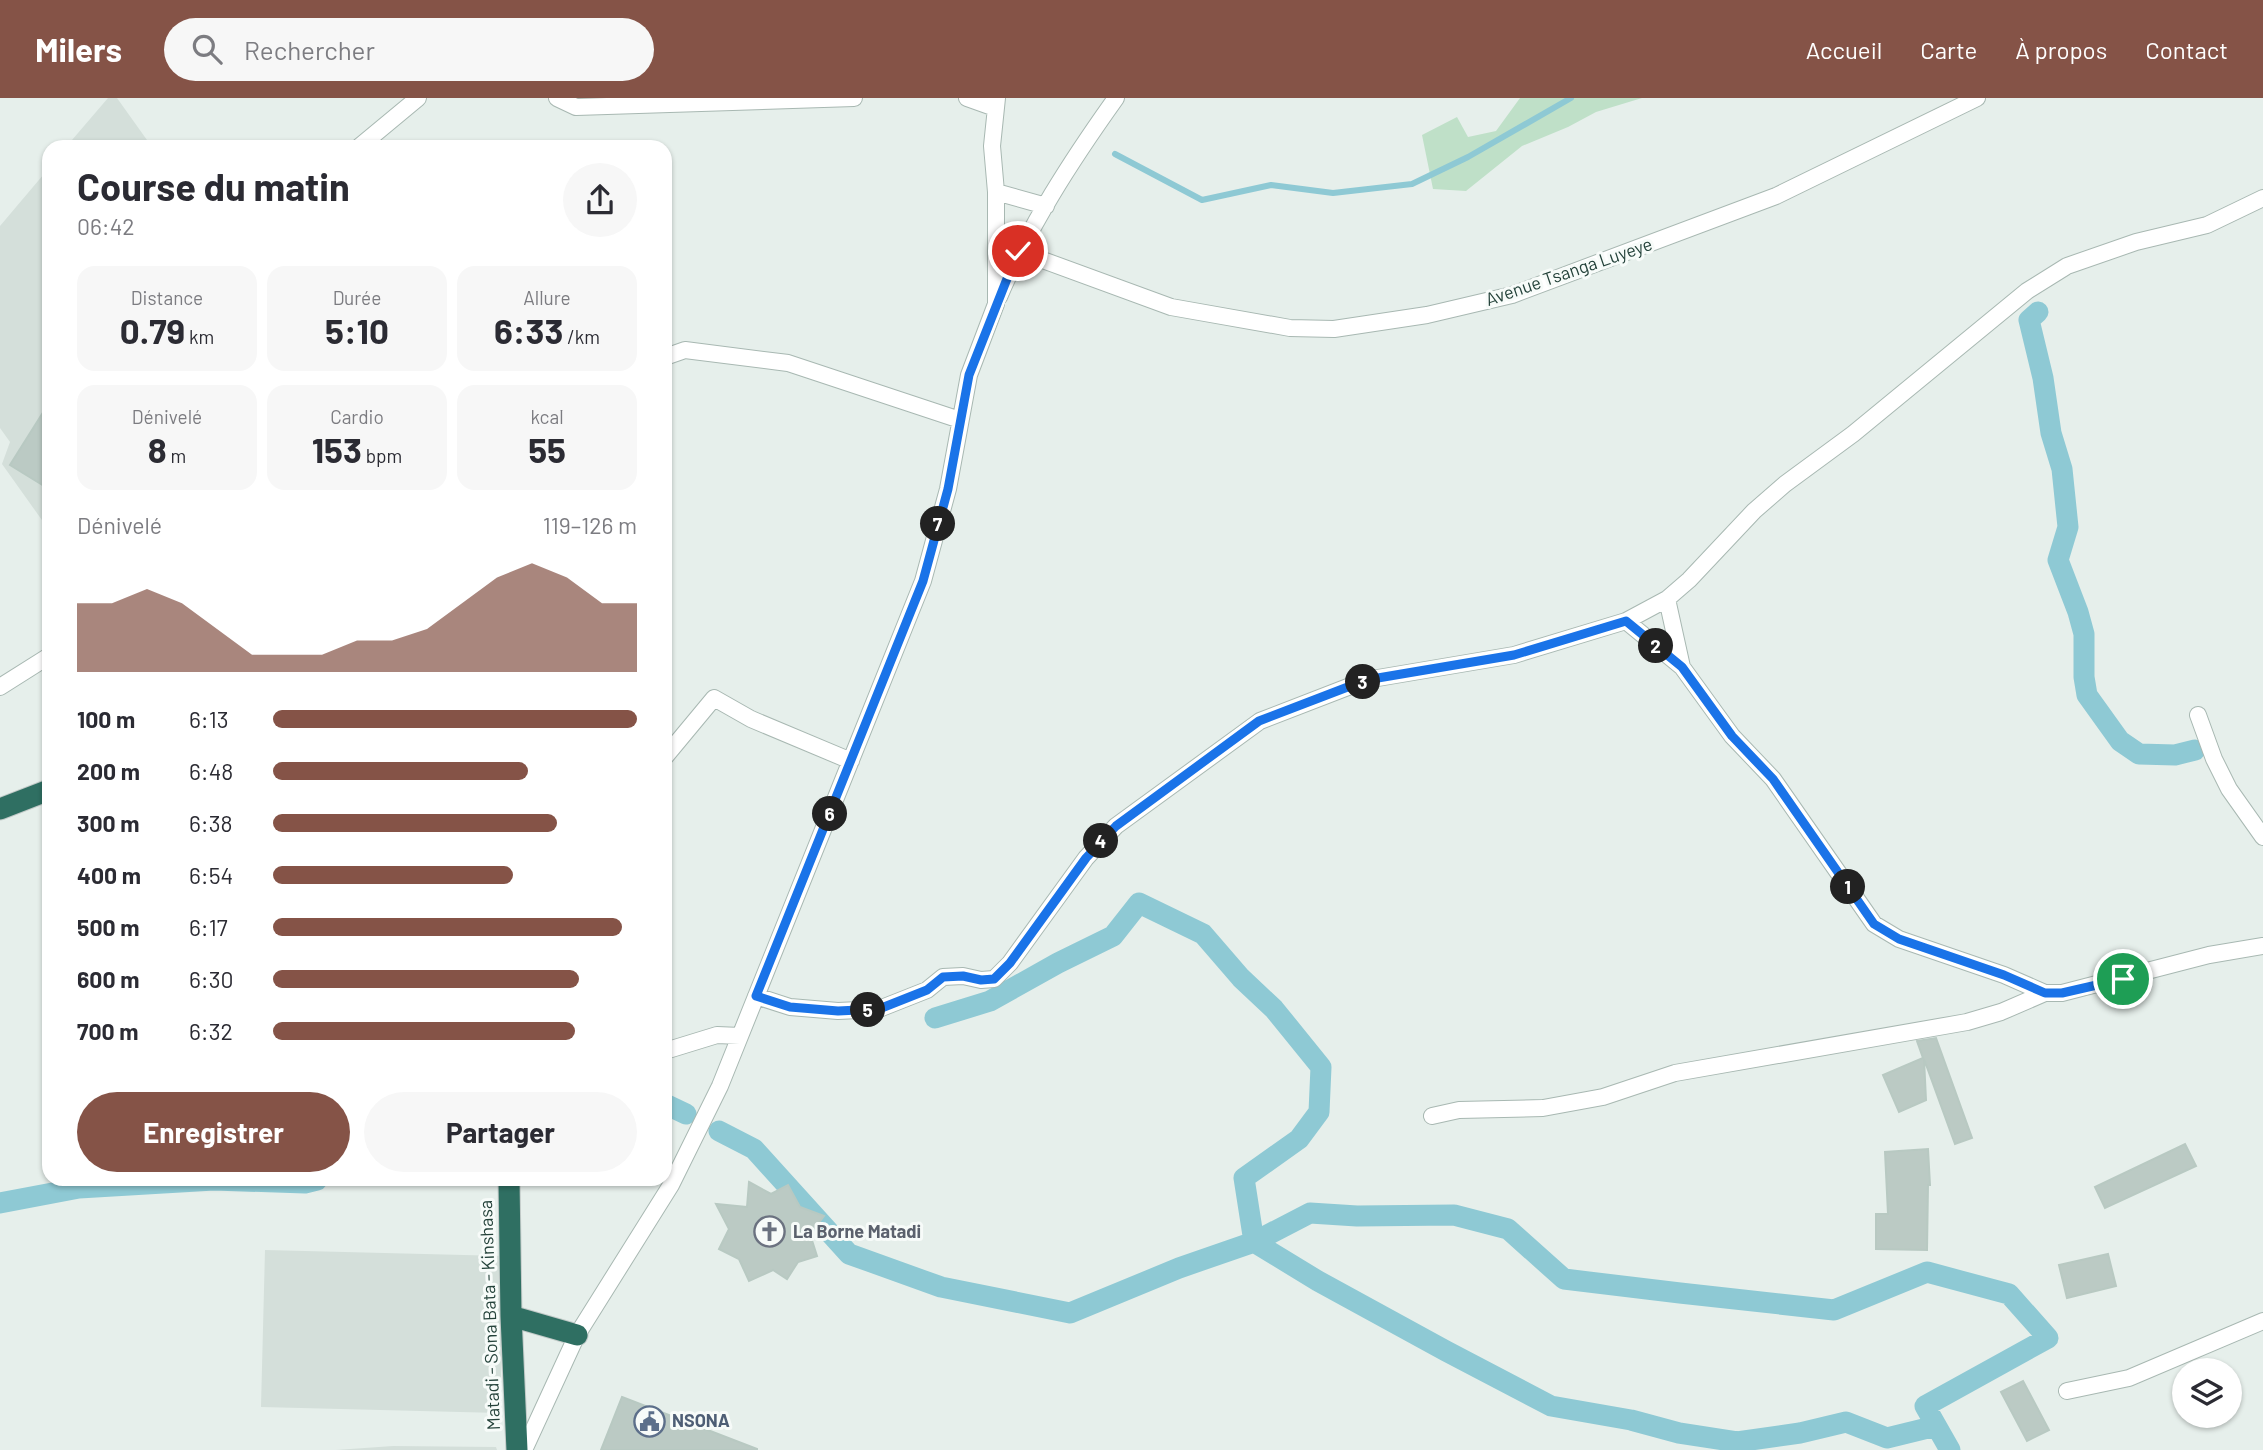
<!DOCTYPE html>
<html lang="fr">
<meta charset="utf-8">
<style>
:root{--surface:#fff;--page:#f7f7f7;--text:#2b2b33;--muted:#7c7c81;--accent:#855347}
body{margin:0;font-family:Barlow,sans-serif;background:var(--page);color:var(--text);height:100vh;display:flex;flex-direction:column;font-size:26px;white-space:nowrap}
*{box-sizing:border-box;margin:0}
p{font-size:23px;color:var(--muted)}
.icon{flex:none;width:38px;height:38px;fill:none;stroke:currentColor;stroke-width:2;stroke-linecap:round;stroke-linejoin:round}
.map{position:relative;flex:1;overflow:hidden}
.details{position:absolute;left:42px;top:42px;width:630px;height:1046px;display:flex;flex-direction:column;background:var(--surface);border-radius:21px;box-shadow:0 2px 5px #0004}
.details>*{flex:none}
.controls{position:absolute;left:2172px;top:1260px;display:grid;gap:14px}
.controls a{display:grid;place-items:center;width:70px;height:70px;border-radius:50%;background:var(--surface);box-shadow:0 2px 5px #0004;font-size:35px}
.pin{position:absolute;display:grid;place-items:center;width:60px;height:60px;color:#fff;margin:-30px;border:4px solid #fff;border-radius:50%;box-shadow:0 2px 7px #0007}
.km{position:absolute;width:35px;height:35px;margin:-18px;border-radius:50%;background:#222;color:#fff;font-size:19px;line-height:35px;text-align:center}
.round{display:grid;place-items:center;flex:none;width:74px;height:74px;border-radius:37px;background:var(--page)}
.headline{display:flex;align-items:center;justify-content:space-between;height:119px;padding:0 35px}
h1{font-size:38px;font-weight:700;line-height:52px}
.figures{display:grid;grid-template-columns:repeat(3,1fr);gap:10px;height:119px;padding:7px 35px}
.figures div{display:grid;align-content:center;border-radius:18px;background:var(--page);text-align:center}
.figures b{font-size:35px;font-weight:700}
.figures small{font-size:19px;font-weight:400}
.figures p{font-size:19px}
.chart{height:196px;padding:14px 35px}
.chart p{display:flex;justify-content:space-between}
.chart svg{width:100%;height:126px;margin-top:7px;fill:var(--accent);opacity:.7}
.primary-button{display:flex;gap:14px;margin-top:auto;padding:14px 35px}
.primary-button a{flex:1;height:80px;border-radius:42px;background:var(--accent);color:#fff;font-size:28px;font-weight:700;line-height:80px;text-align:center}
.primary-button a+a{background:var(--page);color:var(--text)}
ul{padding:0 35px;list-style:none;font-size:23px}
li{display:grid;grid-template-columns:112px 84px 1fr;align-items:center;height:52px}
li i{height:18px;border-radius:9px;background:var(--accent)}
header{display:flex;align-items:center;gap:42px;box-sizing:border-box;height:98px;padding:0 35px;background:var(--accent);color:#fff}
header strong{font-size:33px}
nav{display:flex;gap:38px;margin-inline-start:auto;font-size:24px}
.search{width:490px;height:63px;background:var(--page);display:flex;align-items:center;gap:18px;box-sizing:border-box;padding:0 24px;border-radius:38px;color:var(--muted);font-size:26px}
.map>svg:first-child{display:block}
.built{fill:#d4dfda}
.green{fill:#bfe0c8}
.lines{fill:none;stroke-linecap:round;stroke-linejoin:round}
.stream{stroke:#8ec9d4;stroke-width:6}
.canal{stroke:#8ec9d4;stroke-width:21}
.building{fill:#bbcac4;stroke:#b8c9c2;stroke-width:2}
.street-casing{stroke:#a8b8b2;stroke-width:18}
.highway-casing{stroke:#c2cac8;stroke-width:23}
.street{stroke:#fff;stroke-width:16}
.highway{stroke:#2f6f62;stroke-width:21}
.route-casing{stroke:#fff;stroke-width:14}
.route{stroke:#1a73e8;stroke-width:9}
.labels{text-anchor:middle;stroke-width:6;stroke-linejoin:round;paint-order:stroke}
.street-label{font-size:18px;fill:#24423a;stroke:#f7fbf9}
.worship-label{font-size:18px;font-weight:bold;fill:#5b616d;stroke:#f7fbf9;text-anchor:start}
.service-label{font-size:18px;font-weight:bold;fill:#4e5e75;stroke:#f7fbf9;text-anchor:start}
</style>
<header>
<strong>Milers</strong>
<div class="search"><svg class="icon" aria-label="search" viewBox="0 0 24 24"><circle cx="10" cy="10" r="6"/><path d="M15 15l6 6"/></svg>Rechercher</div>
<nav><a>Accueil</a><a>Carte</a><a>À propos</a><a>Contact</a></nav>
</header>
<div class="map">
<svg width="2263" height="1352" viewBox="0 0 2263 1352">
<rect width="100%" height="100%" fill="#e6efeb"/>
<path class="built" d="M108 0H117L152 49H66Z
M49 70V432L2 366 10 344 0 330V128Z
M265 1152 504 1158 500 1315 261 1309Z
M393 1348 496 1349 497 1352H336Z"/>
<path class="green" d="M1520 0H1642L1596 14 1568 29 1522 48 1466 93 1433 91 1422 37 1457 19 1468 39 1496 33Z"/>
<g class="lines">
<path class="stream" d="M1115 56 1202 102 1271 87 1333 95 1412 86 1468 59 1571 0"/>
<path class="canal" d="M2038 214 2029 222 2043 280 2051 335 2062 371 2068 429 2058 462 2078 514 2084 536V579L2087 597 2120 643 2139 656 2175 657 2195 652
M935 920 990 903 1058 865 1113 838 1139 805 1203 836 1241 880 1274 911 1321 969 1319 1014 1299 1041 1244 1080 1254 1144 1318 1183 1446 1253 1551 1308 1631 1322 1679 1335 1737 1344 1800 1335 1846 1324 1887 1340 1936 1328
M665 1006 686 1016
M719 1033 754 1051 849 1156 941 1189 1070 1215 1179 1170 1254 1144 1310 1115 1357 1118 1454 1117 1508 1131 1564 1181 1680 1195 1834 1212 1927 1174 2009 1196 2048 1240 1925 1308 1950 1352
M0 1105 79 1090 214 1082 305 1085 317 1082"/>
</g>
<path class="building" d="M49 305V391L10 367Z
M1936 940 1972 1040 1955 1046 1924 961 1926 1002 1899 1014 1883 977 1923 960 1917 943Z
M2185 1046 2196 1068 2105 1110 2095 1089Z
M1928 1051 1930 1087H1928L1927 1152 1876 1151V1116H1888L1885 1054Z
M749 1084 771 1096 788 1087 800 1109 824 1118 810 1136 817 1158 798 1164 787 1181 773 1172 749 1183 739 1161 719 1151 729 1131 716 1106 747 1109Z
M2108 1156 2116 1188 2067 1200 2059 1167Z
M2023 1283 2049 1332 2027 1343 2001 1294Z
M622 1299 757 1351V1352H601Z"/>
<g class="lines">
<defs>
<path id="street" d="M557 0 576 9 854 0
M967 0 995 10
M359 49 418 0
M996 94 1046 108
M1018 153 1171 209 1290 230 1334 231 1427 217 1512 197 1776 98 1977 0
M999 199C1029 128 1071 63 1116 0
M665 259 685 252 788 265 960 322
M1667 501 1682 569
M1626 523 1682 569 1732 638 1773 681 1874 826 1899 841 2004 877 2045 895H2062L2209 857 2263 848
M0 589 49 558
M2198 617 2214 661 2229 691 2263 739
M665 659 714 600 751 621 851 663
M756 898 790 909 838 913 879 911 927 892 943 879 963 878 981 882 994 881 1010 865 1086 760 1116 728 1260 623 1366 582 1514 557 1626 523 1667 501 1689 482 1754 413 1785 386 1853 336 2027 193 2067 168 2136 144 2207 127 2263 100
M665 953 717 937 740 938
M1432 1018 1459 1012 1543 1010 1603 999 1675 975 1967 924 2001 914 2045 895
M2067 1293 2129 1280 2263 1223
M524 1352 577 1237 671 1087 720 988 923 483 948 391 969 277 996 206V94L992 48 997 0"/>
<path id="highway" d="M0 711 49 692
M509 1082 511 1218 517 1352
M511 1218 577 1237"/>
</defs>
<use href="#street" class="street-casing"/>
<use href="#highway" class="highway-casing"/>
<use href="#street" class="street"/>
<use href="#highway" class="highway"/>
</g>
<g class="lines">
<defs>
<path id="route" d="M1018 153 969 277 948 391 923 483 756 898 790 909 838 913 879 911 927 892 943 879 963 878 981 882 994 881 1010 865 1086 760 1116 728 1259 623 1366 582 1514 557 1626 523 1682 569 1732 638 1773 681 1874 826 1899 841 2004 877 2045 895H2062L2123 881"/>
</defs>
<use href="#route" class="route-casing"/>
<use href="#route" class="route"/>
</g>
<defs>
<symbol id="church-ring" viewBox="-11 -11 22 22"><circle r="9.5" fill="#f7fbf9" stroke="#6b7280" stroke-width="1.5"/><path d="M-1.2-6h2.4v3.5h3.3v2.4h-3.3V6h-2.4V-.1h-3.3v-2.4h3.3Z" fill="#6b7280"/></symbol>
<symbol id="civic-ring" viewBox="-11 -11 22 22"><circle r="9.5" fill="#f7fbf9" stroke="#5c6f8a" stroke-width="1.5"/><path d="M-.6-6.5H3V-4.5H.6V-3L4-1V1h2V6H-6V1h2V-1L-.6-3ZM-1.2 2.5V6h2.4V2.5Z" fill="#5c6f8a"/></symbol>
</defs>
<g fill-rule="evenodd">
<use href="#church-ring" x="752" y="1116" width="35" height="35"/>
<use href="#civic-ring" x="632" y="1306" width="35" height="35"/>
</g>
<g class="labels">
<g class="street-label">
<text transform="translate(1569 174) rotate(-19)" y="6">Avenue Tsanga Luyeye</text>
<text transform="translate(490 1217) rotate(-92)" y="6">Matadi - Sona Bata - Kinshasa</text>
</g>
<g class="worship-label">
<text x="793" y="1140">La Borne Matadi</text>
</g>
<g class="service-label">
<text x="672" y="1329">NSONA</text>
</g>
</g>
</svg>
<div class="controls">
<a><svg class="icon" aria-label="layers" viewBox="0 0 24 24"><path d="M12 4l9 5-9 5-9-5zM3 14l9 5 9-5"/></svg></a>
</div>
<div class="pin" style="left:2123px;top:881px;background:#1e9e55"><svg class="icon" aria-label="arrive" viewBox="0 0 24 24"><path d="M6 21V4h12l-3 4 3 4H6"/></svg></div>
<div class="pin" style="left:1018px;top:153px;background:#d93025"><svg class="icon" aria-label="check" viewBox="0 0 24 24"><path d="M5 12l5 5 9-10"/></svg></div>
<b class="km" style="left:1848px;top:789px">1</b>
<b class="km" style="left:1656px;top:548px">2</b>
<b class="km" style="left:1363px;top:584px">3</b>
<b class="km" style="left:1101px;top:743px">4</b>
<b class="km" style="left:868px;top:912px">5</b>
<b class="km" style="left:830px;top:716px">6</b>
<b class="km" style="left:938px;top:426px">7</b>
<section class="details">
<div class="headline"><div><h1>Course du matin</h1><p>06:42</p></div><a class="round"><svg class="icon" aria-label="share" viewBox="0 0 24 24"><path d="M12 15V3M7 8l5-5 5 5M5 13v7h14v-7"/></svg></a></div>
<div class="figures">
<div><p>Distance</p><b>0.79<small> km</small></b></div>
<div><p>Durée</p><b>5:10</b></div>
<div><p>Allure</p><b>6:33<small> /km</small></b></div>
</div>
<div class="figures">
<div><p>Dénivelé</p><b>8<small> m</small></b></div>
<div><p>Cardio</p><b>153<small> bpm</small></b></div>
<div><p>kcal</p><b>55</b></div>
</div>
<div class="chart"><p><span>Dénivelé</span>119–126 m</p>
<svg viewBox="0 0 160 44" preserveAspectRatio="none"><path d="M0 44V20L10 20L20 15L30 20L40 29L50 38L60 38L70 38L80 33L90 33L100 29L110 20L120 11L130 6L140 11L150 20L160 20V44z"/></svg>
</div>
<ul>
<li><b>100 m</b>6:13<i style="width:100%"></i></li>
<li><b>200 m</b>6:48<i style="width:70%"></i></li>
<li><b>300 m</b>6:38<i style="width:78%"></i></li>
<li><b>400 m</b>6:54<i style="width:66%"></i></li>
<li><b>500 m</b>6:17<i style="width:96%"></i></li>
<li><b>600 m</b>6:30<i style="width:84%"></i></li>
<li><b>700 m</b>6:32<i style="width:83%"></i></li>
</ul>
<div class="primary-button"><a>Enregistrer</a><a>Partager</a></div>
</section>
</div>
